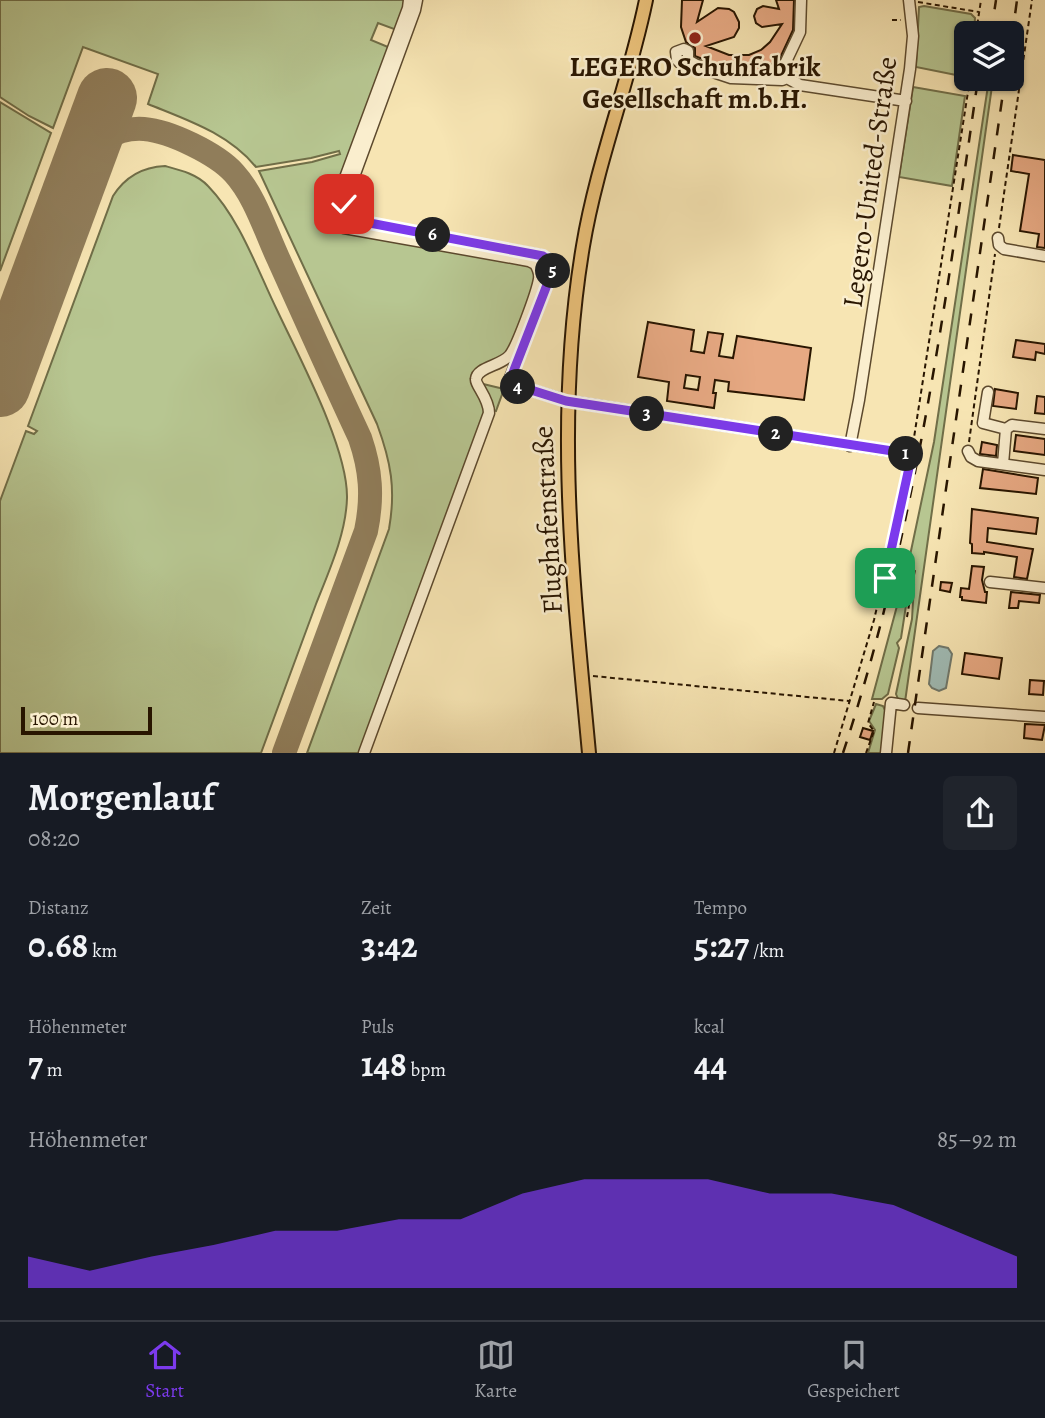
<!DOCTYPE html>
<html lang="de">
<meta charset="utf-8">
<style>
:root{--surface:#171b24;--page:#20242c;--text:#f1f3f6;--muted:#9ea1a6;--line:#363941;--accent:#7c3aed}
body{margin:0;font-family:Alegreya,serif;background:var(--page);color:var(--text);height:100vh;display:flex;flex-direction:column;font-size:26px;white-space:nowrap}
*{box-sizing:border-box;margin:0}
p{font-size:23px;color:var(--muted)}
.icon{flex:none;width:38px;height:38px;fill:none;stroke:currentColor;stroke-width:2;stroke-linecap:round;stroke-linejoin:round}
.map{position:relative;height:753px;overflow:hidden}
.panel{display:flex;flex-direction:column;background:var(--surface);flex:1}
.panel>*{flex:none}
.fabs{position:absolute;left:954px;top:21px;display:grid;gap:14px}
.fabs a{display:grid;place-items:center;width:70px;height:70px;border-radius:10px;background:var(--surface);box-shadow:0 2px 5px #0004;font-size:35px}
.scale{position:absolute;left:21px;bottom:18px;width:131px;box-sizing:border-box;padding-left:7px;border:4px solid #281500;border-top:0;font-size:19px;line-height:24px;white-space:nowrap;color:#281500;-webkit-text-stroke:5px #faeece;paint-order:stroke}
.pin{position:absolute;display:grid;place-items:center;width:60px;height:60px;color:#fff;margin:-30px;border-radius:14px;box-shadow:0 4px 10px #0006}
.km{position:absolute;width:35px;height:35px;margin:-18px;border-radius:50%;background:#222;color:#fff;font-size:19px;line-height:35px;text-align:center}
.round{display:grid;place-items:center;flex:none;width:74px;height:74px;border-radius:10px;background:var(--page)}
.overview{display:flex;align-items:center;justify-content:space-between;height:119px;padding:0 28px}
h1{font-size:38px;font-weight:700;line-height:52px}
.figures{display:grid;grid-template-columns:repeat(3,1fr);gap:10px;height:119px;padding:7px 28px}
.figures div{display:grid;align-content:center}
.figures b{font-size:35px;font-weight:700}
.figures small{font-size:19px;font-weight:400}
.figures p{font-size:19px}
.chart{height:196px;padding:14px 28px}
.chart p{display:flex;justify-content:space-between}
.chart svg{width:100%;height:126px;margin-top:7px;fill:var(--accent);opacity:.7}
.tab-bar{display:flex;justify-content:space-around;align-items:center;height:98px;border-top:2px solid var(--line);background:var(--surface);font-size:19px;color:var(--muted)}
.tab-bar a{display:grid;justify-items:center;gap:4px}
.tab-bar .current{color:var(--accent)}
.map>svg:first-child{display:block}
.green{fill:#b7c691;stroke:#706e48;stroke-width:2}
.water{fill:#a1bdb7;stroke:#717a6e;stroke-width:2}
.lines{fill:none;stroke-linecap:round;stroke-linejoin:round}
.taxiway{stroke:#907d5a;stroke-width:24}
.runway{stroke:#907d5a;stroke-width:60}
.building{fill:#e7a983;stroke:#281500;stroke-width:2;fill-rule:evenodd}
.minor-casing{stroke:#5c492d;stroke-width:13}
.major-casing{stroke:#281500;stroke-width:16}
.path{stroke:#281500;stroke-width:2;stroke-dasharray:5 3.5;stroke-linecap:butt}
.minor{stroke:#faeece;stroke-width:10}
.major{stroke:#ecc27a;stroke-width:12}
.rail{stroke:#281500;stroke-width:2.5;stroke-dasharray:12 12;stroke-linecap:butt}
.route-casing{stroke:#fff;stroke-width:14}
.route{stroke:#7c3aed;stroke-width:9}
.poi-dot{fill:#8f2418;stroke:#faeece;stroke-width:2.5}
.labels{text-anchor:middle;stroke-width:5;stroke-linejoin:round;paint-order:stroke}
.poi-label{font-size:28px;font-weight:bold;fill:#281500;stroke:#faeece}
.street-label{font-size:28px;fill:#281500;stroke:#faeece}
</style>
<div class="map">
<svg width="1045" height="753" viewBox="0 0 1045 753">
<rect width="100%" height="100%" fill="#f7e5b3"/>
<filter id="stains"><feTurbulence type="fractalNoise" baseFrequency=".00286" numOctaves="4"/><feColorMatrix values="0 0 0 0 .2 0 0 0 0 .09 0 0 0 0 .02 0 0 0 .5 -.17"/></filter>
<radialGradient id="worn" r=".72"><stop offset=".6" stop-color="#630" stop-opacity="0"/><stop offset="1" stop-color="#630" stop-opacity=".3"/></radialGradient>
<path class="green" d="M0 0H406L398 28 394 29 378 23 371 40 388 47 389 52 332 202 334 226 530 265 537 277C528 303 522 334 504 356 495 368 474 362 471 381L486 408 361 753H307L389 529C396 489 391 462 377 424L259 171 312 162 340 154 339 151 311 158 256 167C228 133 187 120 148 104L158 74 83 47 53 128 29 116 0 97Z
M924 6 971 14 975 18 974 33H966V77L916 67 919 7Z
M989 79H993L905 702 898 699 896 694 912 619 914 585 909 586 901 638 897 643 899 648 888 694 882 699H872L908 565 934 442Z
M913 87 965 96 952 186 899 177Z
M0 102 51 133 0 271Z
M165 166C180 170 197 174 208 186 240 219 257 269 277 310 299 357 348 448 347 498 346 534 329 571 316 604 298 654 279 703 261 753H0V501L26 431 34 434 37 431 28 426 113 196C125 177 142 167 165 166Z
M479 383 504 389 496 411 493 410C492 398 487 392 479 383Z
M876 704 883 706 886 712 883 753H868L875 730 869 721Z"/>
<path class="water" d="M939 646 948 648 952 654 946 688 939 691 932 688 929 684 933 651Z"/>
<g class="lines">
<path class="taxiway" d="M81 169C94 143 115 127 144 129 170 131 217 154 234 173 255 196 265 230 278 258 305 318 332 378 360 438 371 470 373 497 366 531L284 753"/>
<path class="runway" d="M0 387 107 98"/>
</g>
<path class="building" d="M682 0H703L697 22 718 8 729 9 734 12 739 22V28L734 37 706 46 729 55H749L761 50 770 42 782 24 762 27 756 23 754 16 757 9 763 6 779 9 776 0H794L793 30 780 58 774 63 758 72 732 71 695 56V48L686 42 681 27Z
M1013 155 1045 160V248L1037 247 1039 234 1020 231 1029 174 1011 171Z
M648 322 694 330 691 351 704 353 708 332 723 334 719 356 733 358 737 336 811 348 804 400 728 391 729 382 715 380 713 393H716L714 408 667 401 669 382 638 377ZM686 375 700 377 698 390 684 388Z
M1016 340 1045 344V354L1036 352 1035 360 1013 357Z
M995 389 1018 393 1016 409 993 406Z
M1037 396 1045 397V414L1035 413Z
M1016 435 1045 439V455L1014 451Z
M982 442 997 445 996 456 980 454Z
M983 469 1038 478 1036 494 980 488Z
M972 509 1038 518 1036 534 988 528 987 542 1033 549 1027 579 1014 577 1017 557 984 552V554L972 553V544L970 543Z
M972 566 984 567 982 580 985 592H987L986 603 962 600V597H960L961 588 969 589Z
M941 582 952 583 950 592 940 590Z
M1011 592 1040 595 1039 603 1019 601 1018 608H1009Z
M965 653 1002 658 999 679 962 674Z
M1030 680 1044 681 1043 695 1029 694Z
M1025 724 1045 725 1042 740 1024 738Z
M863 728 873 731 870 740 860 737Z"/>
<g class="lines">
<defs>
<path id="minor" d="M417 0 415 10 344 204V212L354 221 543 256 551 260 552 272 508 383 567 401 911 454
M801 0 800 32 783 68 787 78 800 85 906 101
M688 60V51L684 49 676 52 677 60 680 63 688 60 704 69 731 78 782 80 787 78
M998 238 999 245 1004 249 1045 256
M988 392 983 423 1006 429
M850 446 859 400 910 69 913 36 909 0
M968 451 971 457 978 461 1045 470
M1003 464 1006 429 1012 425 1045 429
M990 582 1045 588
M918 708 1045 717
M364 753 489 413C489 398 475 385 476 379 477 367 501 366 510 355 517 346 537 292 539 279 540 273 538 269 535 264L529 261 344 228C335 223 332 220 333 210L408 8 409 0
M886 753 891 703 904 705"/>
<path id="major" d="M589 753C573 581 554 419 583 246 597 162 629 83 646 0"/>
</defs>
<use href="#minor" class="minor-casing"/>
<use href="#major" class="major-casing"/>
<path class="path" d="M918 2 979 12
M892 20H901
M976 33 981 0
M999 228 1032 0
M969 442 995 254
M913 444 970 79
M907 617 915 569
M593 676 849 701
M834 753 874 620 910 463
M866 753 874 731 868 723 874 702"/>
<use href="#minor" class="minor"/>
<use href="#major" class="major"/>
<path class="rail" d="M991 33 996 0
M1012 37 1017 0
M843 753C915 534 945 306 978 79
M908 753 1005 79"/>
</g>
<g class="lines">
<defs>
<path id="route" d="M344 204C344 213 346 216 354 220L543 256 551 261 552 272 509 383 566 401 912 454 885 578"/>
</defs>
<use href="#route" class="route-casing"/>
<use href="#route" class="route"/>
</g>
<circle class="poi-dot" cx="695" cy="38" r="7"/>
<g class="labels">
<g class="poi-label">
<text x="695" y="76">LEGERO Schuhfabrik<tspan x="695" dy="32">Gesellschaft m.b.H.</tspan></text>
</g>
<g class="street-label">
<text transform="translate(869 182) rotate(-82)" y="10">Legero-United-Straße</text>
<text transform="translate(547 520) rotate(-93)" y="10">Flughafenstraße</text>
</g>
</g>
<rect width="100%" height="100%" filter="url(#stains)"/>
<rect width="100%" height="100%" fill="url(#worn)"/>
</svg>
<div class="fabs">
<a><svg class="icon" aria-label="layers" viewBox="0 0 24 24"><path d="M12 4l9 5-9 5-9-5zM3 14l9 5 9-5"/></svg></a>
</div>
<div class="scale">100 m</div>
<div class="pin" style="left:885px;top:578px;background:#1e9e55"><svg class="icon" aria-label="arrive" viewBox="0 0 24 24"><path d="M6 21V4h12l-3 4 3 4H6"/></svg></div>
<div class="pin" style="left:344px;top:204px;background:#d93025"><svg class="icon" aria-label="check" viewBox="0 0 24 24"><path d="M5 12l5 5 9-10"/></svg></div>
<b class="km" style="left:906px;top:454px">1</b>
<b class="km" style="left:776px;top:434px">2</b>
<b class="km" style="left:647px;top:414px">3</b>
<b class="km" style="left:518px;top:387px">4</b>
<b class="km" style="left:553px;top:271px">5</b>
<b class="km" style="left:433px;top:235px">6</b>
</div>
<section class="panel">
<div class="overview"><div><h1>Morgenlauf</h1><p>08:20</p></div><a class="round"><svg class="icon" aria-label="share" viewBox="0 0 24 24"><path d="M12 15V3M7 8l5-5 5 5M5 13v7h14v-7"/></svg></a></div>
<div class="figures">
<div><p>Distanz</p><b>0.68<small> km</small></b></div>
<div><p>Zeit</p><b>3:42</b></div>
<div><p>Tempo</p><b>5:27<small> /km</small></b></div>
</div>
<div class="figures">
<div><p>Höhenmeter</p><b>7<small> m</small></b></div>
<div><p>Puls</p><b>148<small> bpm</small></b></div>
<div><p>kcal</p><b>44</b></div>
</div>
<div class="chart"><p><span>Höhenmeter</span>85–92 m</p>
<svg viewBox="0 0 160 44" preserveAspectRatio="none"><path d="M0 44V33L10 38L20 33L30 29L40 24L50 24L60 20L70 20L80 11L90 6L100 6L110 6L120 11L130 11L140 15L150 24L160 33V44z"/></svg>
</div>
</section>
<nav class="tab-bar">
<a class="current"><svg class="icon" aria-label="home" viewBox="0 0 24 24"><path d="M3 11l9-7 9 7M6 9v11h12V9"/></svg>Start</a>
<a><svg class="icon" aria-label="map" viewBox="0 0 24 24"><path d="M3 6l6-2 6 2 6-2v14l-6 2-6-2-6 2zM9 4v14M15 6v14"/></svg>Karte</a>
<a><svg class="icon" aria-label="saved" viewBox="0 0 24 24"><path d="M7 4h10v16l-5-4-5 4z"/></svg>Gespeichert</a>
</nav>
